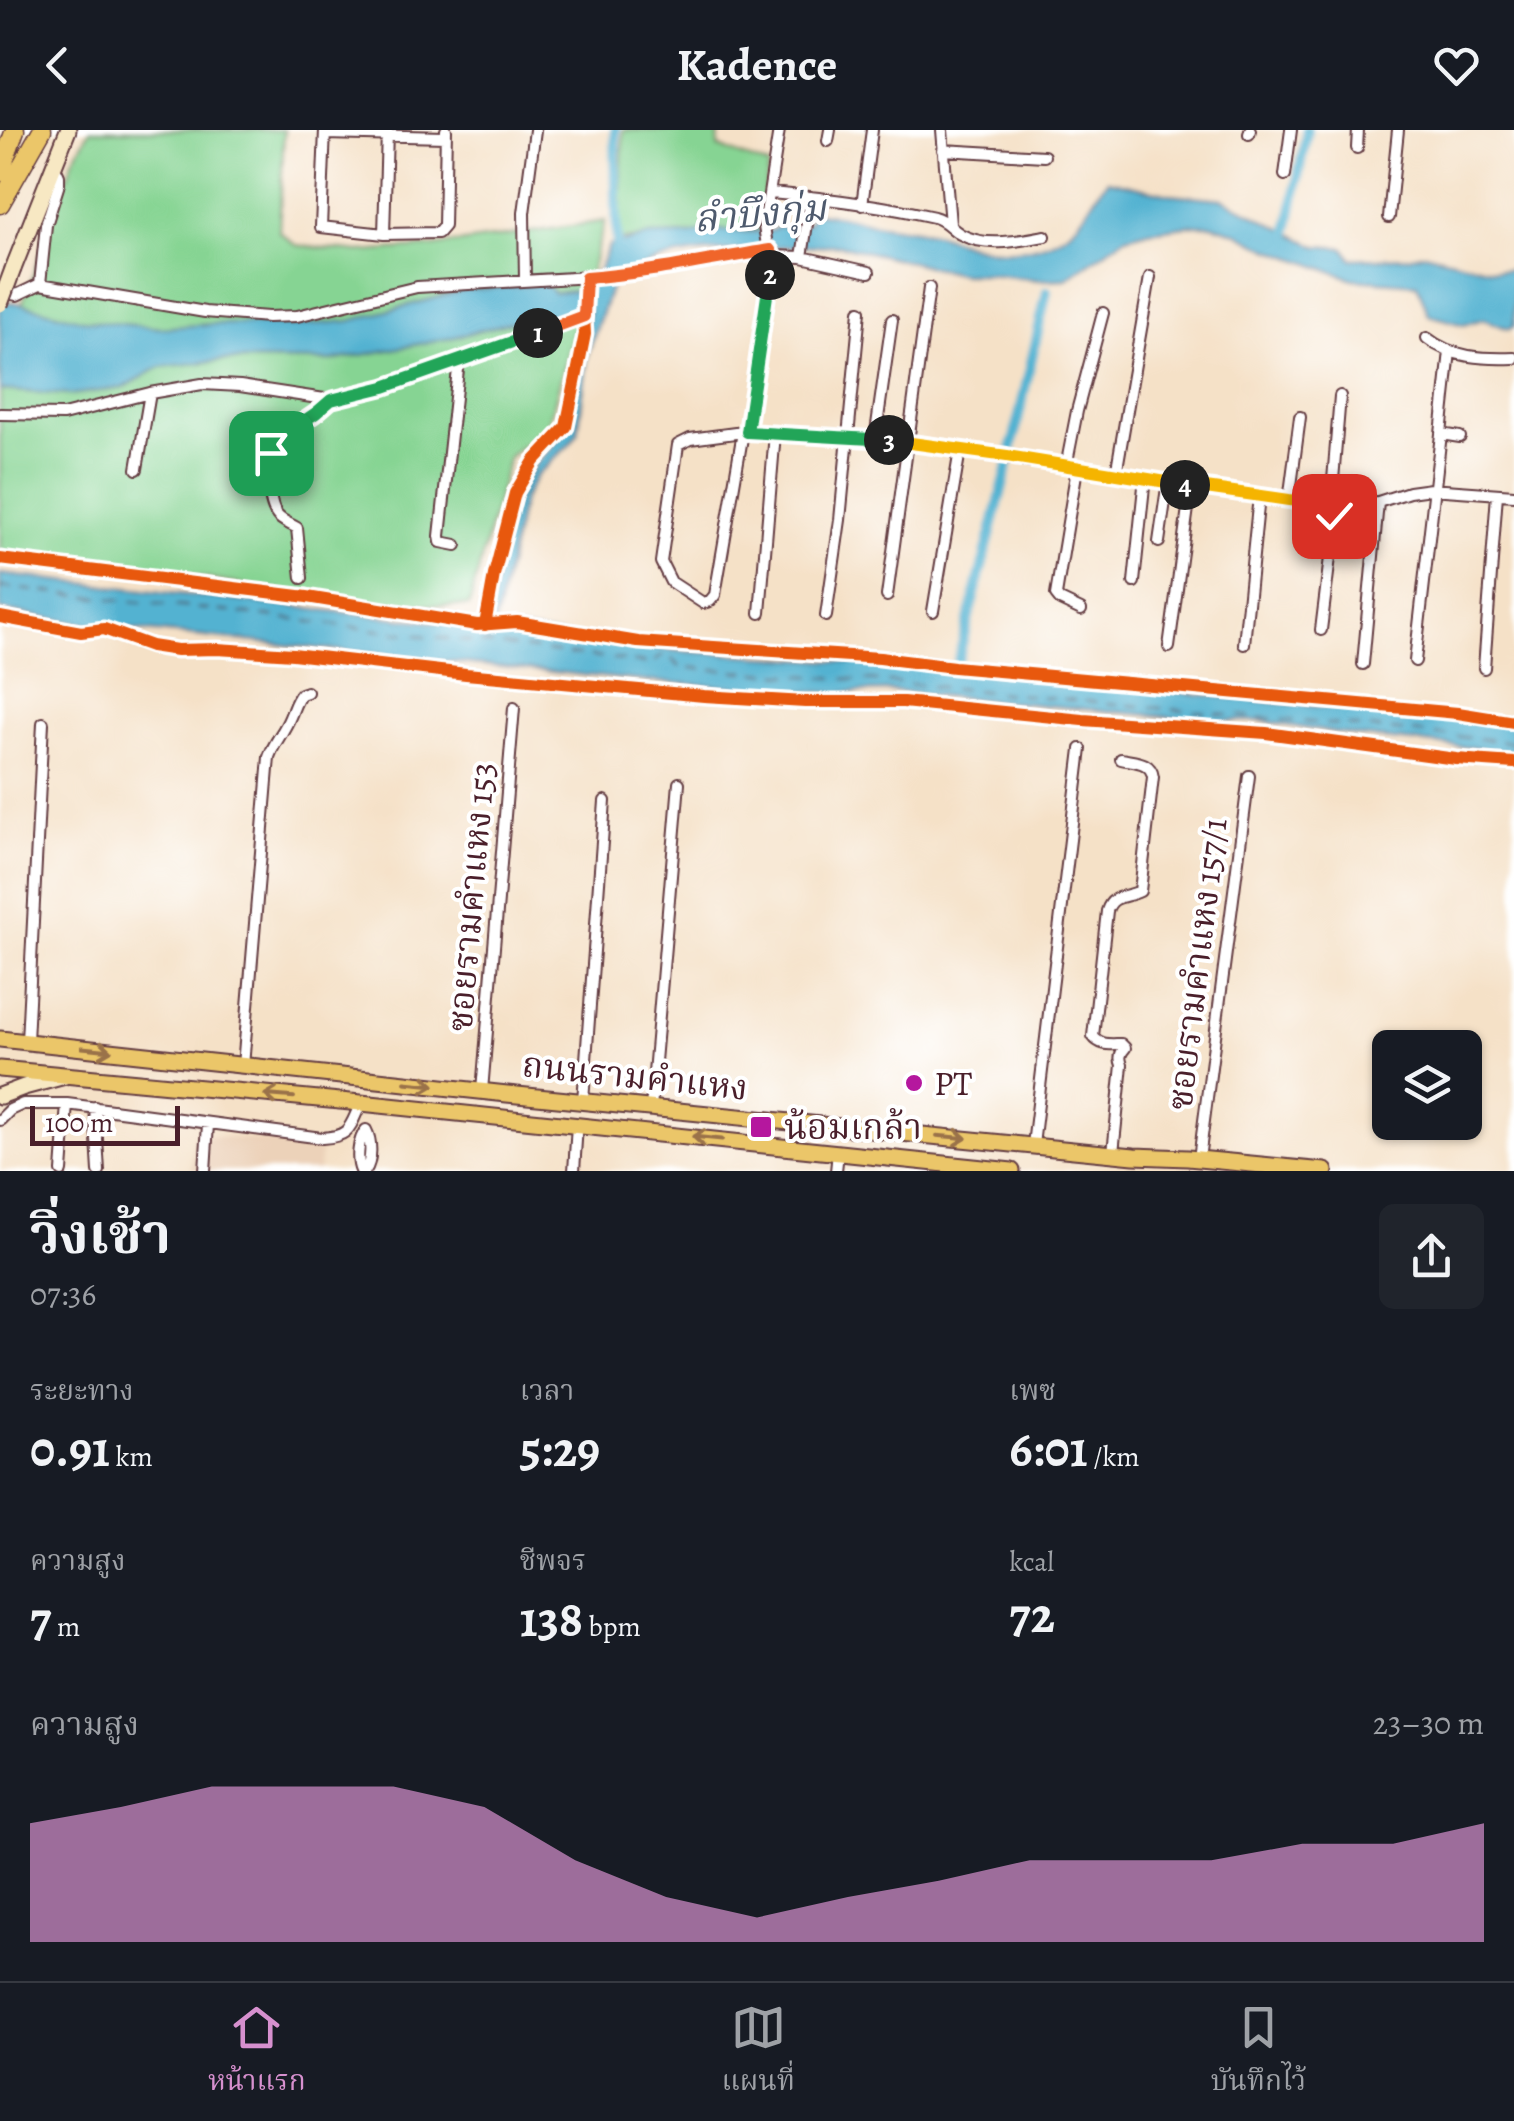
<!DOCTYPE html>
<html lang="th">
<meta charset="utf-8">
<style>
:root{--surface:#171b24;--page:#20242c;--text:#f1f3f6;--muted:#9ea1a6;--line:#363941;--accent:#d690ce}
body{margin:0;font-family:Alegreya,"Noto Serif Thai",serif;background:var(--page);color:var(--text);height:100vh;display:flex;flex-direction:column;font-size:38px;white-space:nowrap}
*{box-sizing:border-box;margin:0}
p{font-size:32px;color:var(--muted)}
.icon{flex:none;width:55px;height:55px;fill:none;stroke:currentColor;stroke-width:2;stroke-linecap:round;stroke-linejoin:round}
.map{position:relative;height:1041px;overflow:hidden}
.panel{display:flex;flex-direction:column;background:var(--surface);flex:1}
.panel>*{flex:none}
.tools{position:absolute;left:1372px;top:900px;display:grid;gap:20px}
.tools a{display:grid;place-items:center;width:110px;height:110px;border-radius:15px;background:var(--surface);box-shadow:0 2px 8px #0004;font-size:50px}
.scale{position:absolute;left:30px;bottom:25px;width:150px;box-sizing:border-box;padding-left:10px;border:5px solid #4a1f2b;border-top:0;font-size:28px;line-height:35px;white-space:nowrap;color:#4a1f2b;-webkit-text-stroke:8px #fff;paint-order:stroke}
.pin{position:absolute;display:grid;place-items:center;width:85px;height:85px;color:#fff;margin:-42px;border-radius:20px;box-shadow:0 5px 15px #0006}
.km{position:absolute;width:50px;height:50px;margin:-25px;border-radius:50%;background:#222;color:#fff;font-size:28px;line-height:50px;text-align:center}
.round{display:grid;place-items:center;flex:none;width:105px;height:105px;border-radius:15px;background:var(--page)}
.summary{display:flex;align-items:center;justify-content:space-between;height:170px;padding:0 30px}
h1{font-size:55px;font-weight:700;line-height:75px}
.metrics{display:grid;grid-template-columns:repeat(3,1fr);gap:15px;height:170px;padding:10px 30px}
.metrics div{display:grid;align-content:center}
.metrics b{font-size:50px;font-weight:700}
.metrics small{font-size:28px;font-weight:400}
.metrics p{font-size:28px}
.chart{height:280px;padding:20px 30px}
.chart p{display:flex;justify-content:space-between}
.chart svg{width:100%;height:180px;margin-top:10px;fill:var(--accent);opacity:.7}
header{display:flex;justify-content:space-between;align-items:center;height:130px;padding:0 30px;background:var(--surface);font-size:45px;font-weight:700}
.menu{display:flex;justify-content:space-around;align-items:center;height:140px;border-top:2px solid var(--line);background:var(--surface);font-size:28px;color:var(--muted)}
.menu a{display:grid;justify-items:center;gap:5px}
.menu .current{color:var(--accent)}
.map>svg:first-child{display:block}
.built{fill:#ecd2b9}
.green{fill:#86d493;stroke:#687a5f;stroke-width:2.5}
.water{fill:#53b2d1;stroke:#4e687e;stroke-width:2.5}
.lines{fill:none;stroke-linecap:round;stroke-linejoin:round}
.canal{stroke:#53b2d1;stroke-width:10}
.ferry{stroke:#4e5a6d;stroke-width:2.5;stroke-dasharray:12 10;stroke-linecap:butt}
.street-casing{stroke:#643c42;stroke-width:14}
.secondary-casing{stroke:#643c42;stroke-width:19}
.primary-casing{stroke:#643c42;stroke-width:19}
.highway-casing{stroke:#643c42;stroke-width:21}
.street{stroke:#fff;stroke-width:10}
.secondary{stroke:#f7e8c3;stroke-width:15}
.primary{stroke:#ebc669;stroke-width:15}
.highway{stroke:#ebc669;stroke-width:18}
.secondary-bridge-casing{stroke:#643c42;stroke-width:19;stroke-linecap:butt}
.secondary-bridge{stroke:#f7e8c3;stroke-width:15}
.cycleway-casing{stroke:#fff;stroke-width:19}
.cycleway{stroke:#e8590c;stroke-width:12}
.oneway{stroke:#9a724a}
.split-1-casing{stroke:#fff;stroke-width:20}
.split-2-casing{stroke:#fff;stroke-width:20}
.split-3-casing{stroke:#fff;stroke-width:20}
.split-4-casing{stroke:#fff;stroke-width:20}
.split-5-casing{stroke:#fff;stroke-width:20}
.split-1{stroke:#22a559;stroke-width:12}
.split-2{stroke:#f0652b;stroke-width:12}
.split-3{stroke:#22a559;stroke-width:12}
.split-4{stroke:#f5b400;stroke-width:12}
.split-5{stroke:#f5b400;stroke-width:12}
.poi-dot{fill:#b5179e;stroke:#fff;stroke-width:4}
.labels{text-anchor:middle;stroke-width:8;stroke-linejoin:round;paint-order:stroke}
.street-label{font-size:35px;fill:#4a1f2b;stroke:#fff}
.poi-label{font-size:35px;fill:#4a1f2b;stroke:#fff;text-anchor:start}
.water-label{font-size:38px;font-style:italic;fill:#4e5a6d;stroke:#fff}
</style>
<header><svg class="icon" aria-label="back" viewBox="0 0 24 24"><path d="M15 5l-7 7 7 7"/></svg>Kadence<svg class="icon" aria-label="heart" viewBox="0 0 24 24"><path d="M12 20l-8-8c-3-5 5-10 8-4 3-6 11-1 8 4z"/></svg></header>
<div class="map">
<svg width="1514" height="1041" viewBox="0 0 1514 1041">
<rect width="100%" height="100%" fill="#fff"/>
<filter id="ink" filterUnits="userSpaceOnUse"><feTurbulence type="fractalNoise" baseFrequency=".01" numOctaves="2"/><feDisplacementMap in="SourceGraphic" scale="20" xChannelSelector="R" yChannelSelector="G"/><feConvolveMatrix kernelMatrix="1 2 1 2 8 2 1 2 1" color-interpolation-filters="sRGB"/></filter>
<filter id="wash" filterUnits="userSpaceOnUse"><feTurbulence type="fractalNoise" baseFrequency=".0048" numOctaves="4" result="noise"/><feDisplacementMap in="SourceGraphic" scale="40" xChannelSelector="R" yChannelSelector="G"/><feGaussianBlur stdDeviation="2.25" result="paint"/><feColorMatrix in="noise" values="0 0 0 0 0 0 0 0 0 0 0 0 0 0 0 0 0 1.4 0 .05"/><feComposite in="paint" operator="in"/></filter>
<g filter="url(#wash)">
<rect width="100%" height="100%" fill="#f5e1c7"/>
<path class="built" d="M194 1004 321 1016 319 1041H191Z"/>
<path class="green" d="M90 0H284L279 102 296 115 360 122 431 117 605 91 548 295 509 327 469 476 354 474 172 443 31 425 0 424V231L31 150 73 30Z
M623 0H719L718 17 769 36 759 99 619 110Z"/>
<path class="water" d="M1108 50 1169 64 1223 69 1316 116 1344 118 1352 129 1408 127 1424 123 1494 140H1514V196L1509 199 1483 189 1463 195 1429 185 1417 154 1353 149 1269 119 1235 102 1212 95H1193L1149 101 1126 107 1066 149 1039 150 989 144H962L838 115 776 117 771 114 763 121C729 120 691 121 658 131 643 136 628 144 613 150L588 223 578 303 569 315 537 345 523 370 494 496 679 521 955 539 1331 578 1466 587 1488 592 1514 594V622L1353 606 1260 591H1213L890 561 830 563 642 551 96 496 0 480V444L486 498 507 399 516 370 524 352 535 335 567 300 589 180 516 191 451 208 331 231 224 230 160 237 123 258 69 265 0 260V173L14 172 83 190 161 198 212 194H265L293 196 350 191 465 160 545 154 554 163 585 160 598 142 609 116 649 106 690 105 712 99 741 102 770 101 779 96 793 99 808 93 814 83C835 83 854 90 875 94 896 98 917 99 937 104 952 108 967 115 982 118 1009 124 1050 119 1072 99 1088 84 1093 65 1108 50Z"/>
<g class="lines">
<path class="canal" d="M615 0 617 124
M1286 112 1307 0
M953 549 1006 344 1047 161"/>
<path class="ferry" d="M0 457 231 482 651 534 666 523 680 537 877 551 1514 612"/>
</g>
</g>
<g filter="url(#ink)">
<g class="lines">
<defs>
<path id="street" d="M325 0 321 97 384 104 438 103 444 96 446 0
M942 0 950 94
M325 4 445 7
M1249 4 1250 0
M828 11 830 0
M1357 18 1358 0
M943 20 1044 26
M1285 45 1291 0
M771 63C825 68 881 75 934 87 946 90 950 98 960 104 985 118 1018 111 1045 106
M862 75 872 0
M1389 87 1398 0
M384 104 387 1
M773 126 802 127 869 142
M802 127 811 67
M525 150 524 83 535 0
M40 154 46 95 59 54V46L54 35
M2 162 17 165 40 154 205 182 268 187 297 186 417 157 625 145 770 121
M1427 208C1452 228 1483 229 1514 228
M150 263 202 254 240 256 331 270 384 257 583 187 585 181V147
M0 284 63 285 150 263 137 339
M743 302 715 465 710 471 703 473 671 452 661 432 678 315 690 309 743 302H747L846 306 909 312 1289 371 1331 374 1378 372 1409 362 1431 359 1514 365
M747 302 759 211 773 126 767 116 764 96 779 0
M1441 304 1450 221
M875 309 892 190
M1066 337 1077 281 1103 183
M1077 338 1056 465 1060 470 1081 480
M1116 344 1150 147
M1289 371 1300 287
M1159 412 1168 351
M456 415 441 412 440 406 459 230
M302 448 297 398C291 394 281 391 277 385 266 371 266 321 279 308 288 299 301 293 312 286 319 281 324 276 330 270
M1134 452 1145 347
M887 466 929 158
M933 481 960 320
M760 483 775 303
M826 486 840 390 860 181
M1321 500 1335 387 1331 374 1340 266
M1244 514 1259 366
M1169 517 1191 356
M1415 531 1441 304 1460 307
M1363 534 1378 372
M1484 538 1497 364
M1121 629C1135 632 1151 631 1153 647L1140 761C1126 768 1112 764 1107 781L1093 906C1100 916 1110 914 1121 914L1125 918
M27 911 43 593
M243 936 269 627C274 612 284 602 290 587 294 578 295 572 301 564L307 562
M482 961 514 578
M583 971 605 671
M95 977 99 1041
M651 978 679 653
M0 990 10 980 23 974H67L322 1008C351 1006 349 998 361 973
M1033 1015 1081 619
M1113 1023 1122 935C1119 928 1120 923 1125 918
M1199 1029 1249 646
M62 1041 67 974
M205 1041 208 994
M361 1041C356 1030 358 1009 366 1000 372 1011 372 1031 365 1041
M574 1041 577 995
M836 1041 838 1022"/>
<path id="secondary" d="M13 139 68 0
M0 966 24 957 65 946"/>
<path id="primary" d="M0 909 507 964 1134 1026 1188 1028 1325 1041
M0 939 361 973 1012 1041"/>
<path id="highway" d="M0 42 15 0
M0 74 42 0"/>
</defs>
<use href="#street" class="street-casing"/>
<use href="#secondary" class="secondary-casing"/>
<use href="#primary" class="primary-casing"/>
<use href="#highway" class="highway-casing"/>
<use href="#street" class="street"/>
<use href="#secondary" class="secondary"/>
<use href="#primary" class="primary"/>
<use href="#highway" class="highway"/>
<defs>
<path id="secondary-bridge" d="M0 174 13 139"/>
</defs>
<use href="#secondary-bridge" class="secondary-bridge-casing"/>
<use href="#secondary-bridge" class="secondary-bridge"/>
<defs>
<path id="cycleway" d="M0 429 307 467 477 495 517 492 638 512 880 528 954 537 1458 583 1514 592
M0 487 81 502 104 499 151 516 177 520 217 519 293 524 466 544 704 566 805 572H903L1083 590 1266 603 1456 629 1514 633
M485 495 494 445 515 363 534 331 566 297 585 204 584 187"/>
</defs>
<use href="#cycleway" class="cycleway-casing"/>
<use href="#cycleway" class="cycleway"/>
</g>
<defs><path id="oneway-shaft" d="M-6 0H5M1.5-3L5.5 0L1.5 3" fill="none" stroke-width="1.6" stroke-linecap="round" stroke-linejoin="round" transform="scale(2.5)"/></defs>
<g class="oneway">
<use href="#oneway-shaft" transform="translate(97 919) rotate(6)"/>
<use href="#oneway-shaft" transform="translate(420 954) rotate(6)"/>
<use href="#oneway-shaft" transform="translate(279 966) rotate(-175)"/>
<use href="#oneway-shaft" transform="translate(952 1007) rotate(5)"/>
<use href="#oneway-shaft" transform="translate(707 1008) rotate(-174)"/>
</g>
</g>
<g class="lines" filter="url(#ink)">
<defs>
<path id="split-1" d="M271 323 272 317 279 308 316 283 331 270 384 257 538 203"/>
<path id="split-2" d="M538 203 584 186 586 148C648 143 708 130 770 120L773 126 770 145"/>
<path id="split-3" d="M770 145 747 302 889 310"/>
<path id="split-4" d="M889 310 1007 326 1185 355"/>
<path id="split-5" d="M1185 355 1289 370 1331 374 1334 386"/>
</defs>
<use href="#split-1" class="split-1-casing"/>
<use href="#split-2" class="split-2-casing"/>
<use href="#split-3" class="split-3-casing"/>
<use href="#split-4" class="split-4-casing"/>
<use href="#split-5" class="split-5-casing"/>
<use href="#split-1" class="split-1"/>
<use href="#split-2" class="split-2"/>
<use href="#split-3" class="split-3"/>
<use href="#split-4" class="split-4"/>
<use href="#split-5" class="split-5"/>
</g>
<g class="poi-dot">
<circle cx="914" cy="953" r="10"/>
<rect x="749" y="985" width="24" height="24" rx="5"/>
</g>
<g class="labels">
<g class="street-label">
<text transform="translate(471 767) rotate(-85)" y="12">ซอยรามคำแหง 153</text>
<text transform="translate(1197 834) rotate(-83)" y="12">ซอยรามคำแหง 157/1</text>
<text transform="translate(635 946) rotate(6)" y="12">ถนนรามคำแหง</text>
</g>
<g class="poi-label">
<text x="934" y="965">PT</text>
<text x="784" y="1009">น้อมเกล้า</text>
</g>
<g class="water-label">
<text transform="translate(760 83) rotate(-5)" y="13">ลำบึงกุ่ม</text>
</g>
</g>
</svg>
<div class="tools">
<a><svg class="icon" aria-label="layers" viewBox="0 0 24 24"><path d="M12 4l9 5-9 5-9-5zM3 14l9 5 9-5"/></svg></a>
</div>
<div class="scale">100 m</div>
<div class="pin" style="left:271px;top:323px;background:#1e9e55"><svg class="icon" aria-label="arrive" viewBox="0 0 24 24"><path d="M6 21V4h12l-3 4 3 4H6"/></svg></div>
<div class="pin" style="left:1334px;top:386px;background:#d93025"><svg class="icon" aria-label="check" viewBox="0 0 24 24"><path d="M5 12l5 5 9-10"/></svg></div>
<b class="km" style="left:538px;top:203px">1</b>
<b class="km" style="left:770px;top:145px">2</b>
<b class="km" style="left:889px;top:310px">3</b>
<b class="km" style="left:1185px;top:355px">4</b>
</div>
<section class="panel">
<div class="summary"><div><h1>วิ่งเช้า</h1><p>07:36</p></div><a class="round"><svg class="icon" aria-label="share" viewBox="0 0 24 24"><path d="M12 15V3M7 8l5-5 5 5M5 13v7h14v-7"/></svg></a></div>
<div class="metrics">
<div><p>ระยะทาง</p><b>0.91<small> km</small></b></div>
<div><p>เวลา</p><b>5:29</b></div>
<div><p>เพซ</p><b>6:01<small> /km</small></b></div>
</div>
<div class="metrics">
<div><p>ความสูง</p><b>7<small> m</small></b></div>
<div><p>ชีพจร</p><b>138<small> bpm</small></b></div>
<div><p>kcal</p><b>72</b></div>
</div>
<div class="chart"><p><span>ความสูง</span>23–30 m</p>
<svg viewBox="0 0 160 44" preserveAspectRatio="none"><path d="M0 44V15L10 11L20 6L30 6L40 6L50 11L60 24L70 33L80 38L90 33L100 29L110 24L120 24L130 24L140 20L150 20L160 15V44z"/></svg>
</div>
</section>
<nav class="menu">
<a class="current"><svg class="icon" aria-label="home" viewBox="0 0 24 24"><path d="M3 11l9-7 9 7M6 9v11h12V9"/></svg>หน้าแรก</a>
<a><svg class="icon" aria-label="map" viewBox="0 0 24 24"><path d="M3 6l6-2 6 2 6-2v14l-6 2-6-2-6 2zM9 4v14M15 6v14"/></svg>แผนที่</a>
<a><svg class="icon" aria-label="saved" viewBox="0 0 24 24"><path d="M7 4h10v16l-5-4-5 4z"/></svg>บันทึกไว้</a>
</nav>
